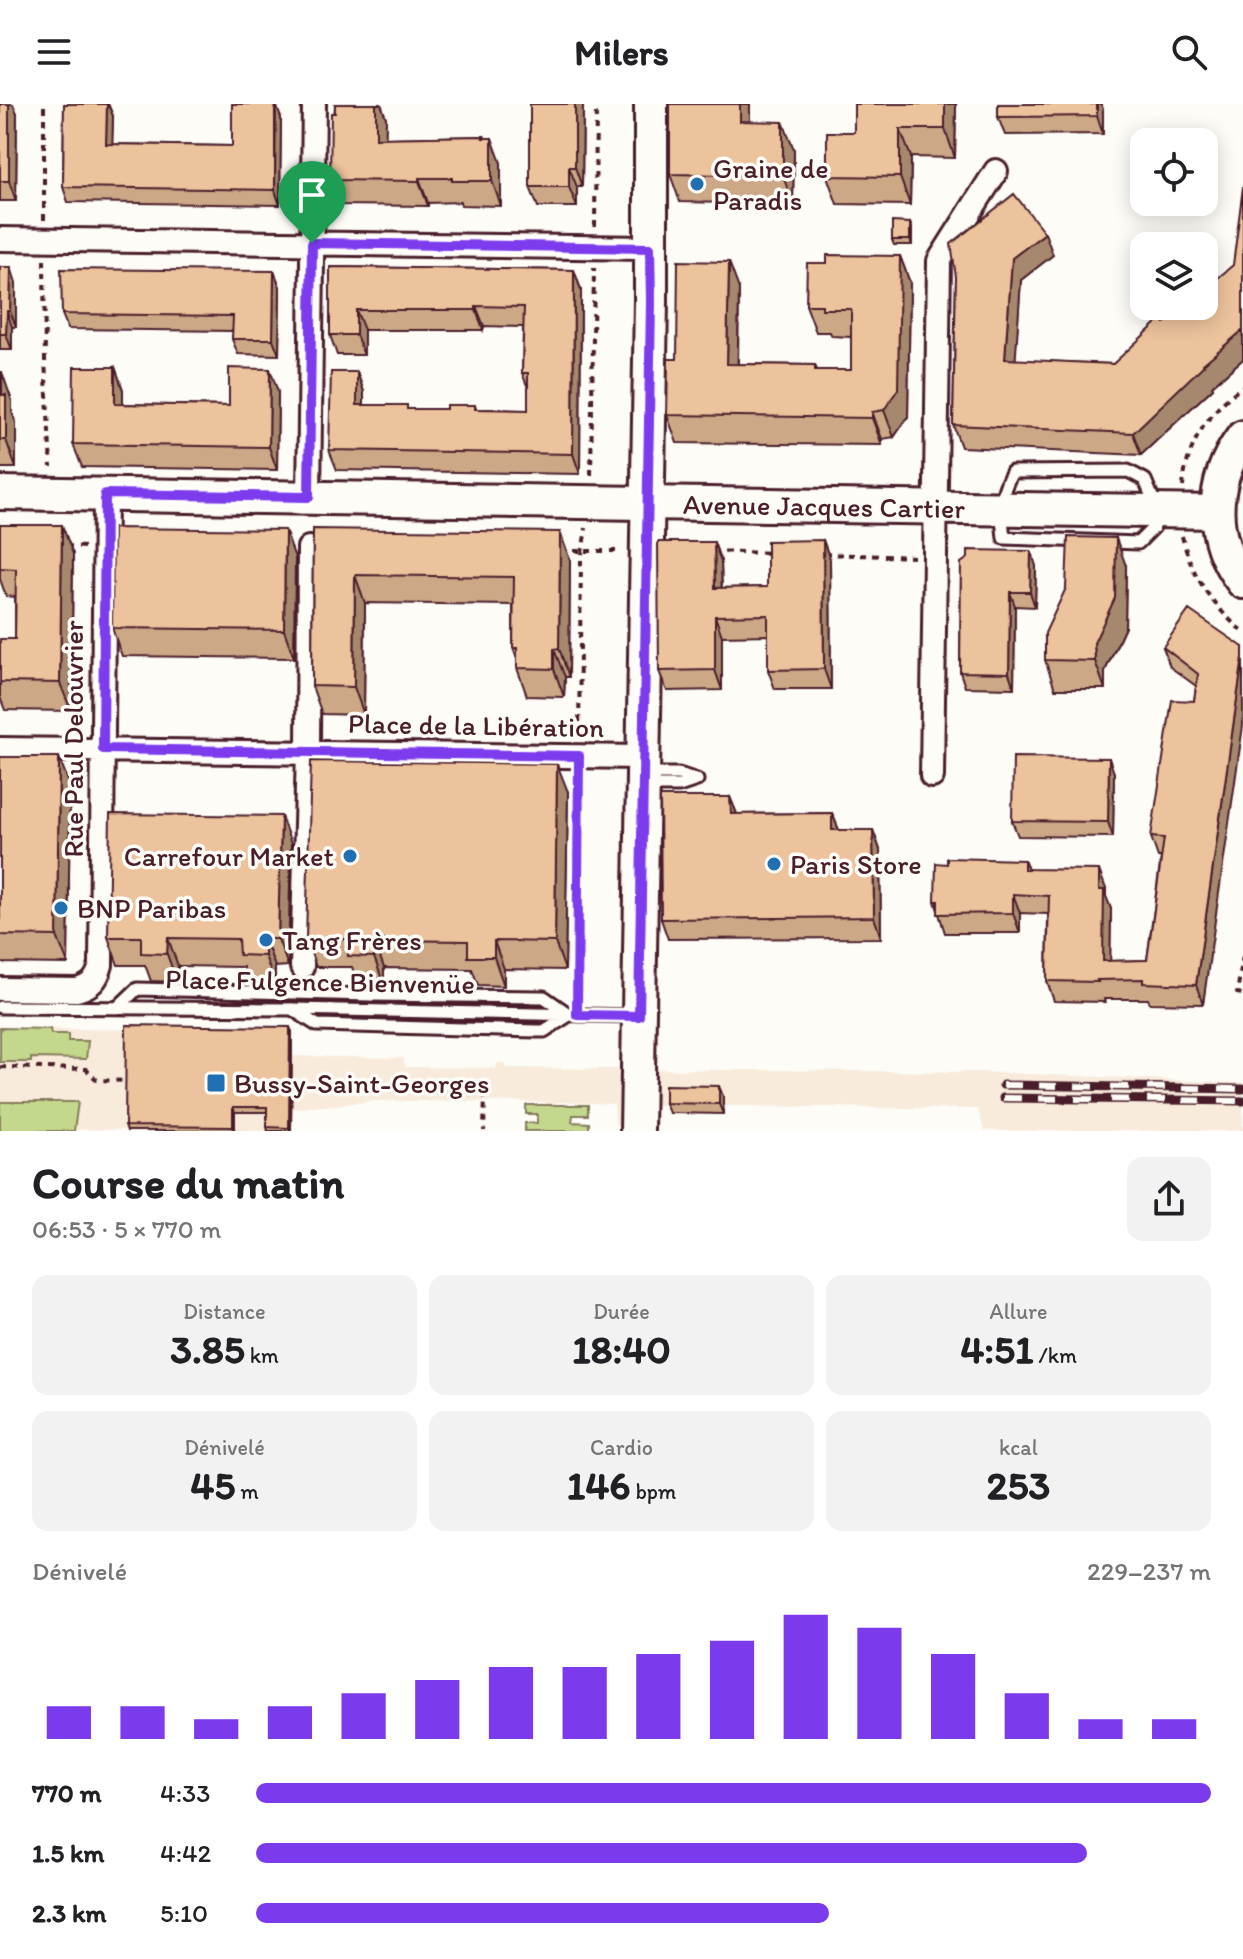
<!DOCTYPE html>
<html lang="fr">
<meta charset="utf-8">
<style>
:root{--surface:#fff;--page:#f2f2f2;--text:#202124;--muted:#757577;--accent:#7c3aed}
body{margin:0;font-family:Itim,sans-serif;background:var(--page);color:var(--text);height:100vh;display:flex;flex-direction:column;font-size:30px;white-space:nowrap}
*{box-sizing:border-box;margin:0}
p{font-size:26px;color:var(--muted)}
.icon{flex:none;width:44px;height:44px;fill:none;stroke:currentColor;stroke-width:2;stroke-linecap:round;stroke-linejoin:round}
.map{position:relative;height:1027px;overflow:hidden}
.details{display:flex;flex-direction:column;background:var(--surface);flex:1}
.details>*{flex:none}
.fabs{position:absolute;left:1130px;top:24px;display:grid;gap:16px}
.fabs a{display:grid;place-items:center;width:88px;height:88px;border-radius:16px;background:var(--surface);box-shadow:0 4px 20px #0003;font-size:40px}
.pin{position:absolute;display:grid;place-items:center;width:68px;height:68px;color:#fff;margin:-82px -34px;border-radius:50% 50% 50% 0;rotate:-45deg;box-shadow:0 0 8px #0007}
.pin .icon{rotate:45deg}
.round{display:grid;place-items:center;flex:none;width:84px;height:84px;border-radius:16px;background:var(--page)}
.summary{display:flex;align-items:center;justify-content:space-between;height:136px;padding:0 32px}
h1{font-size:44px;font-weight:800;line-height:60px}
.figures{display:grid;grid-template-columns:repeat(3,1fr);gap:12px;height:136px;padding:8px 32px}
.figures div{display:grid;align-content:center;border-radius:16px;background:var(--page);text-align:center}
.figures b{font-size:40px;font-weight:800}
.figures small{font-size:22px;font-weight:400}
.figures p{font-size:22px}
.chart{height:224px;padding:16px 32px}
.chart p{display:flex;justify-content:space-between}
.chart svg{width:100%;height:144px;margin-top:8px;stroke:var(--accent);stroke-width:6}
ul{padding:0 32px;list-style:none;font-size:26px}
li{display:grid;grid-template-columns:128px 96px 1fr;align-items:center;height:60px}
li i{height:20px;border-radius:10px;background:var(--accent)}
header{display:flex;justify-content:space-between;align-items:center;height:104px;padding:0 32px;background:var(--surface);font-size:36px;font-weight:800}
.map>svg:first-child{display:block}
.built{fill:#f8ebdc}
.green{fill:#c4d88d;stroke:#877c5c;stroke-width:2}
.lines{fill:none;stroke-linecap:round;stroke-linejoin:round}
.lane-casing{stroke:#4a1f2b;stroke-width:17}
.street-casing{stroke:#4a1f2b;stroke-width:28}
.secondary-casing{stroke:#4a1f2b;stroke-width:38}
.path{stroke:#4a1f2b;stroke-width:4;stroke-dasharray:6 6;stroke-linecap:butt}
.lane{stroke:#fdfcf7;stroke-width:11}
.street{stroke:#fdfcf7;stroke-width:22}
.secondary{stroke:#fdfcf7;stroke-width:32}
.rail-casing{stroke:#4a1f2b;stroke-width:9}
.rail{stroke:#fdfcf7;stroke-width:6;stroke-dasharray:18;stroke-linecap:butt}
.wall{fill:#cca887;stroke:#4a1f2b;stroke-width:2}
.shaded-wall{fill:#a6886e;stroke:#4a1f2b;stroke-width:2}
.building{fill:#edc39d;stroke:#4a1f2b;stroke-width:2}
.route-casing{stroke:#fff;stroke-width:16}
.route{stroke:#7c3aed;stroke-width:10}
.poi-dot{fill:#1f6fb2;stroke:#fdfcf7;stroke-width:3}
.labels{text-anchor:middle;stroke-width:7;stroke-linejoin:round;paint-order:stroke}
.poi-label{font-size:28px;fill:#4a1f2b;stroke:#fdfcf7;text-anchor:start}
.street-label{font-size:28px;fill:#4a1f2b;stroke:#fdfcf7}
</style>
<header><svg class="icon" aria-label="menu" viewBox="0 0 24 24"><path d="M4 6h16M4 12h16M4 18h16"/></svg>Milers<svg class="icon" aria-label="search" viewBox="0 0 24 24"><circle cx="10" cy="10" r="6"/><path d="M15 15l6 6"/></svg></header>
<div class="map">
<svg width="1243" height="1027" viewBox="0 0 1243 1027">
<rect width="100%" height="100%" fill="#fdfcf7"/>
<filter id="ink" filterUnits="userSpaceOnUse"><feTurbulence type="fractalNoise" baseFrequency=".0125" numOctaves="2"/><feDisplacementMap in="SourceGraphic" scale="16" xChannelSelector="R" yChannelSelector="G"/><feConvolveMatrix kernelMatrix="1 2 1 2 8 2 1 2 1" color-interpolation-filters="sRGB"/></filter>
<g filter="url(#ink)">
<path class="built" d="M0 924 292 928V952L403 954 405 963 496 964 497 959H505L506 964 982 968 1243 979V1027H984L978 1005 650 1001 624 1021 615 1020 614 1000 556 998 555 1007 546 1006V998L405 997H374L292 1005 291 1027 0 1025Z"/>
<path class="green" d="M0 924 50 925 51 930H68V937H88L86 955 31 954V958H0Z
M0 998H78L74 1027H0Z
M526 1001H588V1011H573L572 1018 589 1019V1027H525V1019H537V1010H526Z"/>
<g class="lines">
<defs>
<path id="lane" d="M1128 367 1145 376 1158 407 1154 423 1138 439 1004 434C1001 405 998 394 1012 368Z
M644 670H679L697 676 679 682H645
M0 903 292 905 635 912
M117 904 137 885 371 891 544 893 570 911
M292 905 317 921 536 927H544L569 911"/>
<path id="street" d="M0 135 650 144
M309 393 314 0
M0 645 643 653
M932 672 939 157 996 67
M302 863 308 648 309 444
M0 885 77 886C91 882 97 876 101 861L105 390"/>
<g id="secondary">
<path d="M1243 333C1210 377 1208 434 1243 478"/>
<path id="s1" d="M0 389 1217 408"/>
<path d="M637 1027 651 197V0"/>
</g>
</defs>
<use href="#lane" class="lane-casing"/>
<use href="#street" class="street-casing"/>
<use href="#secondary" class="secondary-casing"/>
<path class="path" d="M44 116V0
M595 123 596 0
M44 156 45 256 51 363
M591 371 594 164
M1183 383C1186 341 1209 306 1243 282
M1182 432C1192 473 1212 501 1243 528
M66 442 86 443
M562 447H622
M712 447 772 449
M824 450 916 453
M579 630 581 456 586 424
M1243 852 1237 889 1243 890
M577 894 579 675
M0 963 86 965 97 976 127 977
M291 979 485 991 484 1027"/>
<use href="#lane" class="lane"/>
<use href="#street" class="street"/>
<use href="#secondary" class="secondary"/>
<defs>
<path id="rail" d="M1003 981 1243 985
M1003 994 1243 997"/>
</defs>
<use href="#rail" class="rail-casing"/>
<use href="#rail" class="rail"/>
</g>
<path class="wall" d="M0 0 17 9 16 97H0Z
M64 0H108L113 12 112 40 232 42 281 14 280 101 68 98 63 83Z
M335 0H381L386 14 385 34 484 32 501 59V102L461 101 460 98 428 99V102L339 101 330 76Z
M583 0 582 83H577V103H538L530 83Z
M854 0H956L955 54 911 53 910 101 837 100 827 72 854 28Z
M1103 5V30L1005 31 998 13Z
M750 18H783L794 46 793 100 680 98 670 70Z
M910 119 912 124V141H894L892 136Z
M1053 151 1021 176 1015 256 1113 260 1165 219 1243 255 1212 282 1213 284 1141 351 961 343 953 321 956 173Z
M900 152 910 179 908 313 894 333 882 335V341L677 339 667 311 677 255 739 185 738 260 815 261 817 266H851V233L832 232 830 228H816L806 201 827 159Z
M0 163 16 179V223H12V246H0Z
M330 163 574 166 581 186 580 370 337 366 329 346 357 268 364 288V301L408 305H446L475 301 476 305 528 306V284L522 269 523 223 484 222 483 226H364V251H337L330 231Z
M274 167 280 183 279 251 238 250 232 235 233 227 68 225 62 210Z
M115 263 123 286V300L229 302 278 288 277 366 82 363 73 340Z
M0 268 12 297V308L16 319V364H0Z
M0 421 73 450 71 607 5 606 0 593V535H15V493L6 492 0 475Z
M313 425 570 456 569 573H565L564 593 527 592 517 564V555L513 544V501L365 499 364 611 322 610 312 582Z
M823 436 830 456 831 585H775L768 566V531L722 532V586L667 587 659 567 721 458 722 484 767 483Z
M295 454 294 554 122 552 112 524Z
M961 459 1036 462 1035 503 1015 502 1014 584 965 583 960 568Z
M1126 462 1125 523 1105 567V585H1055L1045 556Z
M1163 543H1243L1203 900 1150 899 1148 895H1104L1105 898 1054 897 1047 877 1048 810 1020 809V829H945L935 797 947 760 1024 756 1028 765 1106 785V793L1111 805 1110 857 1147 856 1161 753H1158L1151 733 1194 597 1196 582 1170 563Z
M0 653 70 682 68 860 0 859Z
M1114 669 1113 733 1018 732 1012 717Z
M568 688 565 866 504 865V882L478 881 472 865 384 864V881L358 880 352 863H316L306 835Z
M730 693 737 710 832 709 839 726H873L880 746 881 834 668 835 661 815Z
M291 740 288 862 275 863V880L249 879 243 863 178 862 177 878 151 877 145 861H118L108 833Z
M292 928 291 1027H268L267 1023V1008H235V1027H127L125 1022Z
M723 992V1010L669 1009 665 999Z"/>
<path class="shaded-wall" d="M9 0H13L17 9 16 97 9 77Z
M107 0H108L113 12 112 56 106 40Z
M276 0 281 14 280 101 275 86Z
M376 0H381L386 14 385 59 376 34Z
M575 0H583L582 83 575 63Z
M740 0H750V46L740 17Z
M945 0H956L955 54 945 25Z
M1097 0H1101L1103 5V30L1097 12Z
M783 18 794 46 793 100 783 72Z
M900 25 911 53 910 101 900 73Z
M484 32 492 54V34L501 59V102L492 77Z
M569 63 577 83V103L569 83Z
M419 74 428 99V102L419 77Z
M910 119 912 124V141L910 136Z
M1045 129 1053 151 1021 176 1014 278 1005 255 1012 154Z
M900 152 910 179 908 313 894 333 884 306Z
M729 158 739 185 737 288 727 260Z
M11 163 16 179V223L10 207Z
M574 166 581 186 580 370 573 350Z
M274 167 280 183 279 251 273 235Z
M476 202 484 222 483 226 476 206Z
M356 206 364 226V251L356 231Z
M7 207 12 223V246L6 230Z
M1243 226V255L1212 282 1213 284 1141 351 1133 329 1203 260Z
M115 263 123 286V323L115 300Z
M270 265 278 288 277 366 269 343Z
M2 268 12 297V308L16 319V364L6 336 2 291Z
M357 268 364 288V321L357 301Z
M872 308 882 335V341L872 314Z
M62 421 73 450 71 607 60 579Z
M285 426 295 454 294 554 284 526Z
M560 428 570 456 569 573 559 544Z
M1116 434 1126 462 1125 523 1105 567V585L1095 557 1094 539Z
M823 436 830 456 831 585 824 565Z
M714 438 721 458 722 504 715 484Z
M1031 447 1036 462 1035 503 1030 488Z
M355 471 365 499 364 611 354 583Z
M1010 488 1015 502 1014 584 1009 569Z
M715 512 722 532V586L715 566Z
M554 545 565 573 564 593 554 565Z
M1243 553V622L1203 900 1196 881Z
M59 653 70 682 68 860 57 832Z
M1109 654 1114 669 1113 733 1108 718Z
M557 660 568 688 565 866 555 838Z
M730 693 738 713 731 710Z
M832 709 840 729 832 726Z
M281 712 291 740 288 862 278 835Z
M873 726 880 746 881 834 874 813Z
M1099 766 1106 785V792L1111 805 1110 876 1103 857 1099 786Z
M1013 790 1020 809V829L1013 809Z
M168 834 178 862 177 878 167 850Z
M265 835 275 863V880L265 852Z
M374 836 384 864V881L374 853Z
M494 837 504 865V882L494 853Z
M290 923 292 928 291 1027 289 1024Z
M719 982 723 992V1010L719 1000Z
M233 1003 235 1008V1027L233 1023Z"/>
<path class="building" d="M0 0H9V77H0Z
M64 0H107L106 40 232 42V0H275V86L63 83Z
M335 0H376V34L484 32 483 34H492V77H452V74H419V77L330 76 331 9H335Z
M530 0H575V63H569V83H530Z
M670 0H740V17L783 18V72L670 70Z
M854 0H945V25H900V73L827 72V28H854Z
M998 0H1097V12L998 13Z
M1243 83V226L1203 260 1204 261 1133 329 953 321 956 173 951 140 1014 90 1045 129 1012 154 1005 255 1113 260 1161 215 1165 219 1185 202H1204V186L1233 161Z
M892 118 910 119V136H892Z
M827 151 900 152 898 285 884 306 872 308V314L667 311 668 255H677L678 157 729 158 727 260 815 261V266H851V205H822V201H806L807 159H827Z
M0 163H11L10 207H7L6 230H0Z
M330 163 574 166 573 350 329 346 331 268H357V301H407V305H446V301H475V305L528 306V269H522L524 203 476 202V206H356V231H330Z
M61 165 274 167 273 235H232L233 212 62 210Z
M74 263H115V300L229 302V264L270 265 269 343 73 340Z
M0 268H2V291H6V336H0Z
M0 421H62L60 579 0 578V535H15L16 465 0 464Z
M113 424 285 426 284 526 112 524Z
M313 425 560 428 559 544 554 545V565L517 564V544H513L514 473 355 471 354 583 312 582Z
M1068 433 1116 434 1115 494 1094 539 1095 557 1045 556V529L1066 484Z
M823 436 824 565 768 566V511L715 512V566L659 567 658 438H714L715 484 767 483V437Z
M968 446 1031 447 1030 488H1010L1009 569 960 568 961 459 968 454Z
M1189 506 1243 543V553L1196 881 1143 879V875L1097 876 1098 878 1047 877 1049 792 1013 790V809L938 810V797H935L936 759 947 760V754L1024 756V765L1099 766V786H1104L1103 857 1147 856 1164 734 1151 733 1172 596 1194 597 1198 570 1163 543Z
M0 653H59L57 832 0 831Z
M1013 653 1109 654 1108 718 1012 717Z
M311 657 557 660 555 838 494 837V853H468V837L374 836V853L348 852V835H306Z
M660 693H730L731 710 832 709V726H873L874 813 661 815Z
M110 710 281 712 278 835H265V852L239 851 238 835 168 834 167 850 141 849V833H108Z
M126 921 290 923 289 1024 267 1023V1003H233V1023L125 1022Z
M665 981 719 982V1000L665 999Z"/>
</g>
<g class="lines" filter="url(#ink)">
<defs>
<path id="route" d="M312 139 650 144 651 197 639 912 577 911 579 652 103 645 105 390 309 393Z"/>
</defs>
<use href="#route" class="route-casing"/>
<use href="#route" class="route"/>
</g>
<g class="poi-dot">
<circle cx="697" cy="80" r="8"/>
<circle cx="350" cy="752" r="8"/>
<circle cx="774" cy="760" r="8"/>
<circle cx="61" cy="804" r="8"/>
<circle cx="266" cy="836" r="8"/>
<rect x="206" y="969" width="20" height="20" rx="4"/>
</g>
<g class="labels">
<g class="poi-label">
<text x="713" y="74">Graine de<tspan x="713" dy="32">Paradis</tspan></text>
<text x="334" y="762" text-anchor="end">Carrefour Market</text>
<text x="790" y="770">Paris Store</text>
<text x="77" y="814">BNP Paribas</text>
<text x="282" y="846">Tang Frères</text>
<text x="234" y="989">Bussy-Saint-Georges</text>
</g>
<g class="street-label">
<text dy="10" stroke="none"><textPath href="#s1" startOffset="824">Avenue Jacques Cartier</textPath></text>
<text transform="translate(476 621) rotate(1)" y="10">Place de la Libération</text>
<text transform="translate(73 635) rotate(-90)" y="10">Rue Paul Delouvrier</text>
<text transform="translate(320 877) rotate(1)" y="10">Place Fulgence Bienvenüe</text>
</g>
</g>
</svg>
<div class="fabs">
<a><svg class="icon" aria-label="locate" viewBox="0 0 24 24"><circle cx="12" cy="12" r="6"/><path d="M12 2v4M12 18v4M2 12h4M18 12h4"/></svg></a>
<a><svg class="icon" aria-label="layers" viewBox="0 0 24 24"><path d="M12 4l9 5-9 5-9-5zM3 14l9 5 9-5"/></svg></a>
</div>
<div class="pin" style="left:312px;top:139px;background:#1e9e55"><svg class="icon" aria-label="arrive" viewBox="0 0 24 24"><path d="M6 21V4h12l-3 4 3 4H6"/></svg></div>
</div>
<section class="details">
<div class="summary"><div><h1>Course du matin</h1><p>06:53 · 5 × 770 m</p></div><a class="round"><svg class="icon" aria-label="share" viewBox="0 0 24 24"><path d="M12 15V3M7 8l5-5 5 5M5 13v7h14v-7"/></svg></a></div>
<div class="figures">
<div><p>Distance</p><b>3.85<small> km</small></b></div>
<div><p>Durée</p><b>18:40</b></div>
<div><p>Allure</p><b>4:51<small> /km</small></b></div>
</div>
<div class="figures">
<div><p>Dénivelé</p><b>45<small> m</small></b></div>
<div><p>Cardio</p><b>146<small> bpm</small></b></div>
<div><p>kcal</p><b>253</b></div>
</div>
<div class="chart"><p><span>Dénivelé</span>229–237 m</p>
<svg viewBox="0 0 160 44" preserveAspectRatio="none"><path d="M5 44V34M15 44V34M25 44V38M35 44V34M45 44V30M55 44V26M65 44V22M75 44V22M85 44V18M95 44V14M105 44V6M115 44V10M125 44V18M135 44V30M145 44V38M155 44V38"/></svg>
</div>
<ul>
<li><b>770 m</b>4:33<i style="width:100%"></i></li>
<li><b>1.5 km</b>4:42<i style="width:87%"></i></li>
<li><b>2.3 km</b>5:10<i style="width:60%"></i></li>
</ul>
</section>
